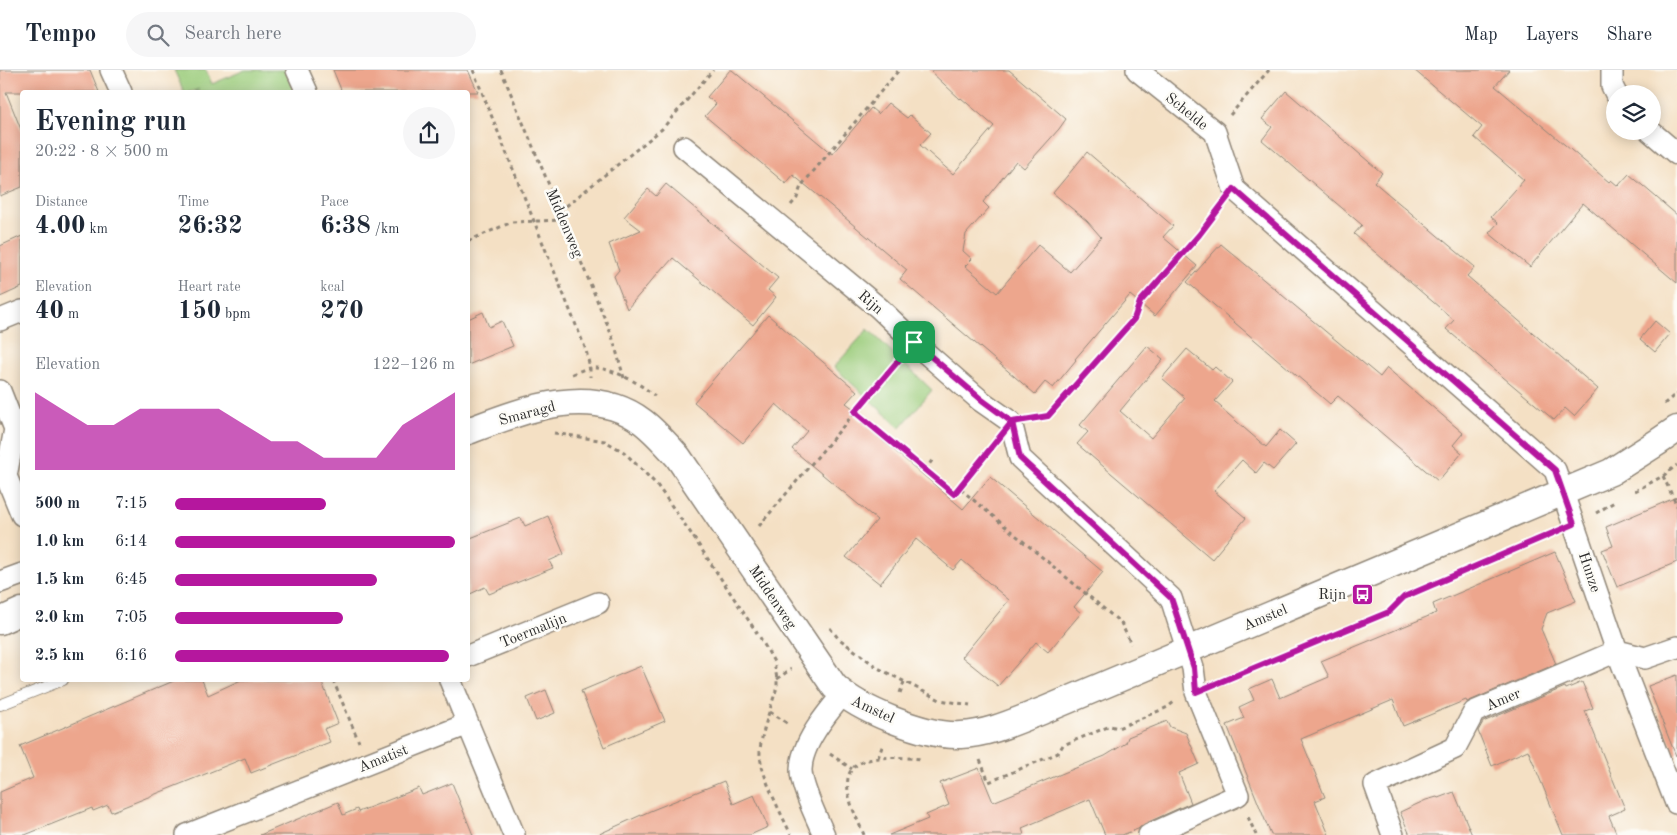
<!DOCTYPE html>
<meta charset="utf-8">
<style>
:root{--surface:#fff;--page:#f6f6f7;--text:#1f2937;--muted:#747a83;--line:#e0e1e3;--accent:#b5179e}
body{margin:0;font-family:"Old Standard TT",serif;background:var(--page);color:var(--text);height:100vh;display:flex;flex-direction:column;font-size:19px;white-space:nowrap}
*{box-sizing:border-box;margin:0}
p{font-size:16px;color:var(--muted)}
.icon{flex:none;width:28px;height:28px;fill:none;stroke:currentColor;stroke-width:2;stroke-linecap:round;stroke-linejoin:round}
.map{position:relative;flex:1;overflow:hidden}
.panel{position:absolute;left:20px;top:20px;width:450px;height:592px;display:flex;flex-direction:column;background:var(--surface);border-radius:5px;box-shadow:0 2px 12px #0003}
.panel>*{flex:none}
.controls{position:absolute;left:1606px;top:15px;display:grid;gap:10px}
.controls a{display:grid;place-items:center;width:55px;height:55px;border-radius:50%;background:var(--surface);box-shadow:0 2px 12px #0003;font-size:25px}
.pin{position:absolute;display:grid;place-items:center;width:42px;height:42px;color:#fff;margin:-21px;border-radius:10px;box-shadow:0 2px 8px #0006}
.round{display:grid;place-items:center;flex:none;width:52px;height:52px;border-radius:26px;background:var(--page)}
.headline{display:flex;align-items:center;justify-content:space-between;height:85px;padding:0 15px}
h1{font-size:28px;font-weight:700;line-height:38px}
.metrics{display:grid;grid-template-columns:repeat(3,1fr);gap:8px;height:85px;padding:5px 15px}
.metrics div{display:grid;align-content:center}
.metrics b{font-size:25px;font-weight:700}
.metrics small{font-size:14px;font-weight:400}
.metrics p{font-size:14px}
.chart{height:140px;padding:10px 15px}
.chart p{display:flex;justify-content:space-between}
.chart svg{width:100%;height:90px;margin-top:5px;fill:var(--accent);opacity:.7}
ul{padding:0 15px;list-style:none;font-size:16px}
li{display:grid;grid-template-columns:80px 60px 1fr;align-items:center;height:38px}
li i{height:12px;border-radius:6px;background:var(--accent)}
header{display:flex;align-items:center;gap:30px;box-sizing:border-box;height:70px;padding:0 25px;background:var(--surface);border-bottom:1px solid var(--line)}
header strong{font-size:24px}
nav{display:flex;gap:28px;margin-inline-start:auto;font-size:18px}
.search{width:350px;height:45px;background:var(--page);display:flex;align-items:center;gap:12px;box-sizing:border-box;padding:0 18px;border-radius:28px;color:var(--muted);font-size:19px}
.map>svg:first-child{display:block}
.green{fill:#9bcc7c;stroke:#637c54}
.building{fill:#eda68d}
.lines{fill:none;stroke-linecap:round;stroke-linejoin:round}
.service-casing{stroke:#908678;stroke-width:12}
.minor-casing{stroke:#908678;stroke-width:24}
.tertiary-casing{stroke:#908678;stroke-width:29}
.path{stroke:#908678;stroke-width:3;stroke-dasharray:4 4;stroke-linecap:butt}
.service{stroke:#fff;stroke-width:10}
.minor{stroke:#fff;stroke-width:21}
.tertiary{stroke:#fff;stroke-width:26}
.route-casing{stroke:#fff;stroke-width:10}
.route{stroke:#b5179e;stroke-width:6}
.labels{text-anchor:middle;stroke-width:5;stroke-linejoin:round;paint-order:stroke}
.street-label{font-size:15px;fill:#2b2b2b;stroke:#fdfcf7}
.poi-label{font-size:15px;fill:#2b2b2b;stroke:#fdfcf7;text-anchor:end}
</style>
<header>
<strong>Tempo</strong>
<div class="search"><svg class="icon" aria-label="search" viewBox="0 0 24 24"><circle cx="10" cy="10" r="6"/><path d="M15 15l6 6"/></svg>Search here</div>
<nav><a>Map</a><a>Layers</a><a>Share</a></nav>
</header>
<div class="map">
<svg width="1677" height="765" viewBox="0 0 1677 765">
<rect width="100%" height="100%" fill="#fdfcf7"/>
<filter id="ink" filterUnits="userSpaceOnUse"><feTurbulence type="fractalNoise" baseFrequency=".02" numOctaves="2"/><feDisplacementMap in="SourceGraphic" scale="10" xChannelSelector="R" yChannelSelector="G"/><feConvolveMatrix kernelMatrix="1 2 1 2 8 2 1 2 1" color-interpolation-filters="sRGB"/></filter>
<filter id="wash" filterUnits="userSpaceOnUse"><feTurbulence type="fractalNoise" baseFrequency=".0096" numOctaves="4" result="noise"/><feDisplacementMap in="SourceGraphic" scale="20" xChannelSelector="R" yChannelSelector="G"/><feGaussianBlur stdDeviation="1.12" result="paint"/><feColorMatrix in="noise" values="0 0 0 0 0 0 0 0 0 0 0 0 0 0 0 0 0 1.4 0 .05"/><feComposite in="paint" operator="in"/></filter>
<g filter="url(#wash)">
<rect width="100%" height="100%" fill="#f4e0c4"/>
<path class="green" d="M174 0H206L212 14 245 0H287L295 22H194L199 19 190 22H184Z
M868 259 932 320 900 358 834 297Z"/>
<g id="blocks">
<path class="building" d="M0 0H90L99 22H6L22 62V117L0 126Z
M333 0H468L478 22H342Z
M730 0H732L832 84 871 38 878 44 888 33 907 48 910 45 931 63 920 75 953 104 994 56 961 28 960 29 929 0H1009L1066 49 1059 59 1024 98 1016 91 983 132 989 138 966 164 963 181 972 189 965 196 997 223 1038 175 1070 202 1101 167 1087 151 1053 123 1087 82 1173 156 1163 167 1197 196 1155 246 1130 225 1075 289 1076 290 1053 318 1045 312 1035 324 900 209 907 200 831 136 793 105 786 114 705 46 716 34 707 27Z
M1414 0H1509L1495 16 1609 112 1611 110 1618 116 1629 104 1677 145V213L1583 133 1530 197 1489 163 1498 153 1491 147 1524 110 1474 67 1482 57Z
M1286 21 1382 103 1374 112 1475 197 1467 206 1598 319 1574 346 1565 338 1554 350 1446 259 1454 250 1354 164 1362 155 1262 70 1272 57 1262 49Z
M666 114 778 208 768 220 776 227 753 255 673 188 665 197 664 196 627 239 614 206 619 200 609 174 641 160 624 147 648 119 656 126Z
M22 166V217L0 227V176Z
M1221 174 1380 307 1387 298 1463 363 1453 375 1462 383 1438 411 1338 326 1330 334 1187 212Z
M483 242 489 257 502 251 513 276 468 295V249Z
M768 245 857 321 846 333 854 339 851 343 963 439 990 407 1103 502 1074 537 1081 543 1048 582 1036 572 998 616 962 587 1009 530 962 490 953 500 916 469 880 514 846 487 877 450 792 379 807 361 776 334 743 373 694 332Z
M1655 251 1670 264 1655 282 1640 269Z
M1147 276 1163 289 1120 341 1151 368 1185 328 1162 308 1187 279 1212 300 1215 297 1232 312 1215 331 1222 337 1221 338 1266 377 1280 360 1296 374 1273 400 1264 393 1256 403 1242 390 1214 421 1246 448 1212 489 1077 374 1088 362 1080 355Z
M1677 427V492L1617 517 1602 480 1613 476 1606 457Z
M548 446 564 484 549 491 553 498 489 524 485 517 468 525V469L521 448 525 456Z
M1555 482 1576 531 1547 543 1541 559 1556 594 1467 632 1466 630 1403 656 1393 630 1301 669 1325 727 1315 731 1329 765H1271L1227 655 1244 648 1239 637 1254 630 1249 619 1272 609 1280 628 1329 607 1321 591 1436 543 1433 534Z
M641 596 665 651 604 677 581 621Z
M1677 605V685L1676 686 1648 616Z
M176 610H202L208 625 241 610H321L338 653 324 659 330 672 251 703 245 688 111 742 108 735 93 741 92 738 25 765H0V722L33 708 20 676Z
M1582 612 1593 638 1585 641 1625 739 1609 746 1617 765H1563L1528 680 1492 696 1478 661 1483 652 1565 617 1566 619Z
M546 620 555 643 536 651 527 628Z
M1167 651 1170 657 1186 663 1199 694 1179 703 1191 733 1144 754 1138 759 1122 765H1105L1090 729 1022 758 1024 765H889L928 749 926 745 949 735 940 713 979 698 993 732 1105 686 1126 673 1128 667Z
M724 711 733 734 754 725 768 757 750 765H597L650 741Z
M452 713 473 765H260L338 732 343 745 357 739 358 742 419 718 422 725Z
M1454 722 1472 765H1410L1400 742 1426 730 1437 727 1438 728Z"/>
</g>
</g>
<g filter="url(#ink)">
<use href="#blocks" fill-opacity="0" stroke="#908678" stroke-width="1"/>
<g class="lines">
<defs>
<path id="service" d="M0 635 63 610"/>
<path id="minor" d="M111 0 121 22
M297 0 307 22
M1137 0 1215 62 1234 119 1555 400 1617 581 1676 733H1677
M1612 0V16L1616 24
M1650 61 1677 84
M684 77 879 238 927 284 981 331 1011 352 1020 388 1171 528 1193 598 1196 622 1238 725 1149 765
M0 250 22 241
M0 321 15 359 6 406 22 445
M0 512 22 504
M1617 581 1645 588 1677 577
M468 586 598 533
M450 610 468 654
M187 765 468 654 514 765
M824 765C817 748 801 717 801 700 801 674 827 643 843 624
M1393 765 1375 715 1455 678 1474 642 1617 581"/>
<path id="tertiary" d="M468 361C521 341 591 312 643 352 656 362 667 375 678 387L834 616C859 640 926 667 961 665 989 664 1016 651 1042 641L1611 402 1658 372 1677 359
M0 551 22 541"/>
</defs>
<use href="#service" class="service-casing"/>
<use href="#minor" class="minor-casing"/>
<use href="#tertiary" class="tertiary-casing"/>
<path class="path" d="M473 0 586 280 590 298V307
M501 0 612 266 624 308
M1230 45 1269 0
M791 135 797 128 801 116 899 0
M560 141 662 59 713 0
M468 171 512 152 564 150
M572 304C578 302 585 298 591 298 610 296 641 314 655 326
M1664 334 1677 323
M855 342 954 424 958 417
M1033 348 1049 346 1134 249 1139 232 1199 165 1220 138
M554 363 605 371 624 382 657 415 688 459 761 569 774 592 777 609V617C772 634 759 669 760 685 762 708 781 743 791 765
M992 377 958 417 1121 553 1131 574
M925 400 933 389
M1663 406 1677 436
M1635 421 1663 406 1677 395
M1596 443 1616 431
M759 456 899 290
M830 558 838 568 878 598 940 630 970 635
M777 609 791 599
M333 610 359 672
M1219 613 1389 542 1404 527 1552 464
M900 623 904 612
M770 642 790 655
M830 684 852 699
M878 688 883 674
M980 690 989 712 1058 683 1063 675 1110 656 1118 658 1168 637 1174 632
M1248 747 1256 765
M864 765C857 748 845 727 848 708 853 681 902 688 922 689"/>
<use href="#service" class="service"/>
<use href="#minor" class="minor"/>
<use href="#tertiary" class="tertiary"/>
</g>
</g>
<g class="lines" filter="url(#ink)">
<defs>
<path id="route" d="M914 272 982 330 1012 352 1020 388 1171 528 1194 598 1196 622 1389 542 1404 527 1574 454 1555 400 1234 119 1199 165 1140 232 1134 249 1048 346 1012 352 954 424 855 342 914 272"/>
</defs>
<use href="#route" class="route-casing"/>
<use href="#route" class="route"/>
</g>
<defs>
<symbol id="bus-square" viewBox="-11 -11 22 22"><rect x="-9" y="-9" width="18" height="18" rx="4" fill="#b5179e" stroke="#fdfcf7"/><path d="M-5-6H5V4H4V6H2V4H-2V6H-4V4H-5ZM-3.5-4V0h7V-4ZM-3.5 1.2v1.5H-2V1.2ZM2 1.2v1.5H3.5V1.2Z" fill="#fff"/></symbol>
</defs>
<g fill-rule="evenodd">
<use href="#bus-square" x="1350" y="512" width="25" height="25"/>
</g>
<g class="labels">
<g class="street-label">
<text transform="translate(1187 41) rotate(39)" y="5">Schelde</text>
<text transform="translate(565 153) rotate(67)" y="5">Middenweg</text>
<text transform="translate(871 232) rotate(41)" y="5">Rijn</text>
<text transform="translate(527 343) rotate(-15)" y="5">Smaragd</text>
<text transform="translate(1590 502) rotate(71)" y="5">Hunze</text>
<text transform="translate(773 527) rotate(56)" y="5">Middenweg</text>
<text transform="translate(1265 547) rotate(-23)" y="5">Amstel</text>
<text transform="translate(533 560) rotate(-22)" y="5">Toermalijn</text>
<text transform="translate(1503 629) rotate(-23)" y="5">Amer</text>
<text transform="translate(873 639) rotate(25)" y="5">Amstel</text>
<text transform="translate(383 688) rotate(-22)" y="5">Amatist</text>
</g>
<g class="poi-label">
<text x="1346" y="529">Rijn</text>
</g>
</g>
</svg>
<div class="controls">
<a><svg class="icon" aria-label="layers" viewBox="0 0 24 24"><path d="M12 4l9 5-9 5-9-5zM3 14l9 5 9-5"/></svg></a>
</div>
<div class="pin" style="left:914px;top:272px;background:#1e9e55"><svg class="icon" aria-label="arrive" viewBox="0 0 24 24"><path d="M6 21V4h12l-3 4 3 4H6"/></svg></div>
<section class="panel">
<div class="headline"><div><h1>Evening run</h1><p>20:22 · 8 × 500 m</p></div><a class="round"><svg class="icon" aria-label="share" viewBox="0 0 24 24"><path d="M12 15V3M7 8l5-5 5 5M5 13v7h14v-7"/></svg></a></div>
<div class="metrics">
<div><p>Distance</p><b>4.00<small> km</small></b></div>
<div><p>Time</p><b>26:32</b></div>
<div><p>Pace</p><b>6:38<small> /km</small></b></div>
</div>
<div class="metrics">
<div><p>Elevation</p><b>40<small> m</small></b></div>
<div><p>Heart rate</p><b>150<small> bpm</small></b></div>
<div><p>kcal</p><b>270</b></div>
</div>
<div class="chart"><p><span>Elevation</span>122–126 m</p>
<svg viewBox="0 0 160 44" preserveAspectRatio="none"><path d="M0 44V6L10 14L20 22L30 22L40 14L50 14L60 14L70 14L80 22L90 30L100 30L110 38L120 38L130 38L140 22L150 14L160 6V44z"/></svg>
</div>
<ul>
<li><b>500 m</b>7:15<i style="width:54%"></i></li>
<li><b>1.0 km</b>6:14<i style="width:100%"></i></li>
<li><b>1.5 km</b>6:45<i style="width:72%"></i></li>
<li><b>2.0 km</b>7:05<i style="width:60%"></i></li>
<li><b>2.5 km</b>6:16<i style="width:98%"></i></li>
</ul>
</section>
</div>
